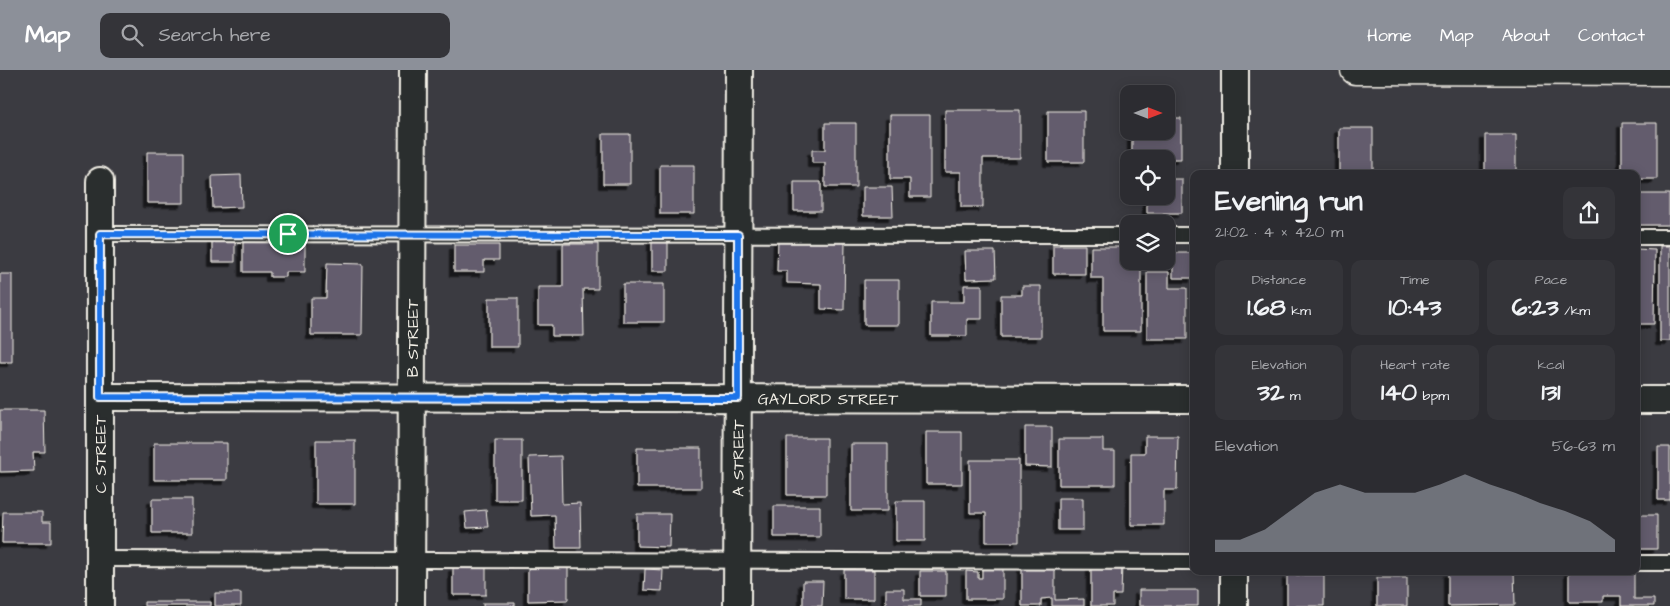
<!DOCTYPE html>
<meta charset="utf-8">
<style>
:root{--surface:#2c2c31;--page:#343439;--text:#f1f3f6;--muted:#a6a7ab;--line:#48484d;--accent:#8c9099}
body{margin:0;font-family:"Architects Daughter",sans-serif;background:var(--page);color:var(--text);height:100vh;display:flex;flex-direction:column;font-size:19px;white-space:nowrap}
*{box-sizing:border-box;margin:0}
p{font-size:16px;color:var(--muted)}
.icon{flex:none;width:28px;height:28px;fill:none;stroke:currentColor;stroke-width:2;stroke-linecap:round;stroke-linejoin:round}
.map{position:relative;flex:1;overflow:hidden}
.panel{position:absolute;left:1190px;top:100px;width:450px;height:405px;display:flex;flex-direction:column;background:var(--surface);border-radius:10px;box-shadow:0 2px 12px #0003,0 0 0 1px var(--line)}
.panel>*{flex:none}
.needle{width:32px;rotate:90deg}
.fabs{position:absolute;left:1120px;top:15px;display:grid;gap:10px}
.fabs a{display:grid;place-items:center;width:55px;height:55px;border-radius:10px;background:var(--surface);box-shadow:0 2px 12px #0003,0 0 0 1px var(--line);font-size:25px}
.pin{position:absolute;display:grid;place-items:center;width:42px;height:42px;color:#fff;margin:-21px;border:2px solid #fff;border-radius:50%;box-shadow:0 1px 5px #0007}
.round{display:grid;place-items:center;flex:none;width:52px;height:52px;border-radius:10px;background:var(--page)}
.overview{display:flex;align-items:center;justify-content:space-between;height:85px;padding:0 25px}
h1{font-size:28px;font-weight:700;line-height:38px}
.metrics{display:grid;grid-template-columns:repeat(3,1fr);gap:8px;height:85px;padding:5px 25px}
.metrics div{display:grid;align-content:center;border-radius:10px;background:var(--page);text-align:center}
.metrics b{font-size:25px;font-weight:700}
.metrics small{font-size:14px;font-weight:400}
.metrics p{font-size:14px}
.chart{height:140px;padding:10px 25px}
.chart p{display:flex;justify-content:space-between}
.chart svg{width:100%;height:90px;margin-top:5px;fill:var(--accent);opacity:.7}
header{display:flex;align-items:center;gap:30px;box-sizing:border-box;height:70px;padding:0 25px;background:var(--accent);color:#fff}
header strong{font-size:24px}
nav{display:flex;gap:28px;margin-inline-start:auto;font-size:18px}
.search{width:350px;height:45px;background:var(--page);display:flex;align-items:center;gap:12px;box-sizing:border-box;padding:0 18px;border-radius:10px;color:var(--muted);font-size:19px}
.map>svg:first-child{display:block}
.building{fill:#645c6d;stroke:#f4f1e8;filter:url(#shadow)}
.lines{fill:none;stroke-linecap:round;stroke-linejoin:round}
.service-casing{stroke:#f4f1e8;stroke-width:18}
.minor-casing{stroke:#f4f1e8;stroke-width:30}
.tertiary-casing{stroke:#f4f1e8;stroke-width:31}
.service{stroke:#2a2d2e;stroke-width:14}
.minor{stroke:#2a2d2e;stroke-width:26}
.tertiary{stroke:#2a2d2e;stroke-width:28}
.route-casing{stroke:#fff;stroke-width:10}
.route{stroke:#1a73e8;stroke-width:6}
.labels{text-anchor:middle;stroke-width:5;stroke-linejoin:round;paint-order:stroke}
.street-label{font-size:16px;fill:#f4f1e8;stroke:#2a2d2e}
</style>
<header>
<strong>Map</strong>
<div class="search"><svg class="icon" aria-label="search" viewBox="0 0 24 24"><circle cx="10" cy="10" r="6"/><path d="M15 15l6 6"/></svg>Search here</div>
<nav><a>Home</a><a>Map</a><a>About</a><a>Contact</a></nav>
</header>
<div class="map">
<svg width="1670" height="536" viewBox="0 0 1670 536">
<defs>
<filter id="shadow"><feDropShadow dx="-4.5" dy="4.5" stdDeviation="0" flood-color="#0009"/></filter>
</defs>
<rect width="100%" height="100%" fill="#3b3b41"/>
<filter id="ink" filterUnits="userSpaceOnUse"><feTurbulence type="fractalNoise" baseFrequency=".02" numOctaves="2"/><feDisplacementMap in="SourceGraphic" scale="10" xChannelSelector="R" yChannelSelector="G"/><feConvolveMatrix kernelMatrix="1 2 1 2 8 2 1 2 1" color-interpolation-filters="sRGB"/></filter>
<g filter="url(#ink)">
<path class="building" d="M945 40H1020V88H983V137H961V102H945Z
M1048 41H1084V92H1048Z
M890 45H930V127H910V109H890Z
M1166 48H1181V89H1132V61H1166Z
M825 53H856V117H825V93H812V80H825Z
M1622 53H1657V109H1636V104H1622Z
M1339 58H1373V104H1339Z
M603 64H630V114H603Z
M1485 65H1516V104H1485Z
M147 82H184V133H147Z
M660 95H694V144H660Z
M241 105 242 137 213 138 212 106Z
M1166 109H1182V143H1147V126H1166Z
M794 112H821V141H794Z
M863 117H892L893 146H863Z
M1636 124H1669V155H1636Z
M212 165H235V192H212Z
M243 169H305V202H286V207H270V202H243Z
M778 169 845 170 844 240 821 239V214L787 213V201H777Z
M652 170H668V201H652Z
M563 174H598V219H583L584 266H552V255H538V217H563Z
M454 175H499V190H484V202H454Z
M1053 175H1085V204H1053Z
M1660 176H1670V271H1660Z
M1091 177H1129V191H1141V261H1103V208H1091Z
M1636 179 1655 180 1654 254H1636Z
M965 181H995L996 208 966 209Z
M1173 183H1194V208H1173Z
M327 193 363 194 362 265H311V228H326Z
M1147 202H1169V218H1187V269H1147Z
M0 204H12V292H0Z
M864 210H899V255H864Z
M623 214H664V252H623Z
M964 215H982V249H967V266H931V232H964Z
M1022 216H1041V267H1001V225H1022Z
M489 228H518V277H489Z
M0 340H44L45 382H33L34 401 0 402Z
M1025 357H1052V397L1025 396Z
M926 362H962V414H926Z
M1145 366H1178L1177 420H1164V455H1131V383H1145Z
M787 368H826V425H787Z
M1059 369H1103V381H1115V415H1059Z
M316 370H355V434H316Z
M495 370H522V430H495Z
M154 373H227V410H154Z
M851 374H888V441H851Z
M1658 377H1670V430H1658Z
M637 378H701V418H637Z
M561 386 562 434 580 433 581 478H556L555 445 531 446 529 387Z
M970 390H1019V472H986V443H970Z
M1058 428H1083V460H1058Z
M152 429H192V463H152Z
M896 431H925V471H896Z
M774 436H820V467H774Z
M486 440 488 457 467 458 465 442Z
M3 442H42V452H51V473H2Z
M637 444H670L669 477 637 476Z
M1636 445H1657V479H1636Z
M982 494H1003V529H966V501L978 502V508H982Z
M1091 494H1122L1121 525H1113V536H1091Z
M453 497H486V525H453Z
M568 497V530L528 531V498Z
M1022 497H1055V530L1084 529V536H1052V528L1041 529V536H1022Z
M645 499 663 500 662 521 644 520Z
M844 500H874V529H844Z
M920 501H946V526H920Z
M1514 501 1515 535 1448 536V502Z
M1569 501H1634V529H1654V536H1621V526H1603V532H1569Z
M1287 505H1324V536H1287Z
M1377 508H1407V536H1377Z
M803 511H823L822 536H803Z
M886 519H904V529H921V536H886Z
M1139 520H1198V536H1139Z
M215 523H241V536H215Z
M144 532H210V536H144Z
M483 533H515V536H483Z"/>
<g class="lines">
<defs>
<path id="service" d="M100 164 1129 165
M1166 165H1194
M1636 167H1670
M100 489 1194 492
M1636 493H1670"/>
<g id="minor">
<path d="M1235 0V104"/>
<path id="s1" d="M100 327 1194 329"/>
<path d="M1636 330H1670"/>
<path d="M100 536V111"/>
<path id="s2" d="M411 536 413 0"/>
<path id="s3" d="M737 536 739 0"/>
<path d="M1234 536V501"/>
</g>
<path id="tertiary" d="M1355 0 1670 1"/>
</defs>
<use href="#service" class="service-casing"/>
<use href="#minor" class="minor-casing"/>
<use href="#tertiary" class="tertiary-casing"/>
<use href="#service" class="service"/>
<use href="#minor" class="minor"/>
<use href="#tertiary" class="tertiary"/>
</g>
</g>
<g class="lines" filter="url(#ink)">
<defs>
<path id="route" d="M100 164 738 165V328L100 327Z"/>
</defs>
<use href="#route" class="route-casing"/>
<use href="#route" class="route"/>
</g>
<g class="labels">
<g class="street-label">
<text dy="6" stroke="none"><textPath href="#s2" startOffset="268">B STREET</textPath></text>
<text dy="6" stroke="none"><textPath href="#s1" startOffset="728">GAYLORD STREET</textPath></text>
<text transform="translate(100 384) rotate(-90)" y="6">C STREET</text>
<text dy="6" stroke="none"><textPath href="#s3" startOffset="148">A STREET</textPath></text>
</g>
</g>
</svg>
<div class="fabs">
<a><svg class="needle" viewBox="-14 -14 28 28"><path d="M0-13l5 13h-10z" fill="#e53935"/><path d="M0 13l5-13h-10z" fill="#a6a7ab"/></svg></a>
<a><svg class="icon" aria-label="locate" viewBox="0 0 24 24"><circle cx="12" cy="12" r="6"/><path d="M12 2v4M12 18v4M2 12h4M18 12h4"/></svg></a>
<a><svg class="icon" aria-label="layers" viewBox="0 0 24 24"><path d="M12 4l9 5-9 5-9-5zM3 14l9 5 9-5"/></svg></a>
</div>
<div class="pin" style="left:288px;top:164px;background:#1e9e55"><svg class="icon" aria-label="arrive" viewBox="0 0 24 24"><path d="M6 21V4h12l-3 4 3 4H6"/></svg></div>
<section class="panel">
<div class="overview"><div><h1>Evening run</h1><p>21:02 · 4 × 420 m</p></div><a class="round"><svg class="icon" aria-label="share" viewBox="0 0 24 24"><path d="M12 15V3M7 8l5-5 5 5M5 13v7h14v-7"/></svg></a></div>
<div class="metrics">
<div><p>Distance</p><b>1.68<small> km</small></b></div>
<div><p>Time</p><b>10:43</b></div>
<div><p>Pace</p><b>6:23<small> /km</small></b></div>
</div>
<div class="metrics">
<div><p>Elevation</p><b>32<small> m</small></b></div>
<div><p>Heart rate</p><b>140<small> bpm</small></b></div>
<div><p>kcal</p><b>131</b></div>
</div>
<div class="chart"><p><span>Elevation</span>56–63 m</p>
<svg viewBox="0 0 160 44" preserveAspectRatio="none"><path d="M0 44V38L10 38L20 33L30 24L40 15L50 11L60 15L70 15L80 15L90 11L100 6L110 11L120 15L130 20L140 24L150 29L160 38V44z"/></svg>
</div>
</section>
</div>
